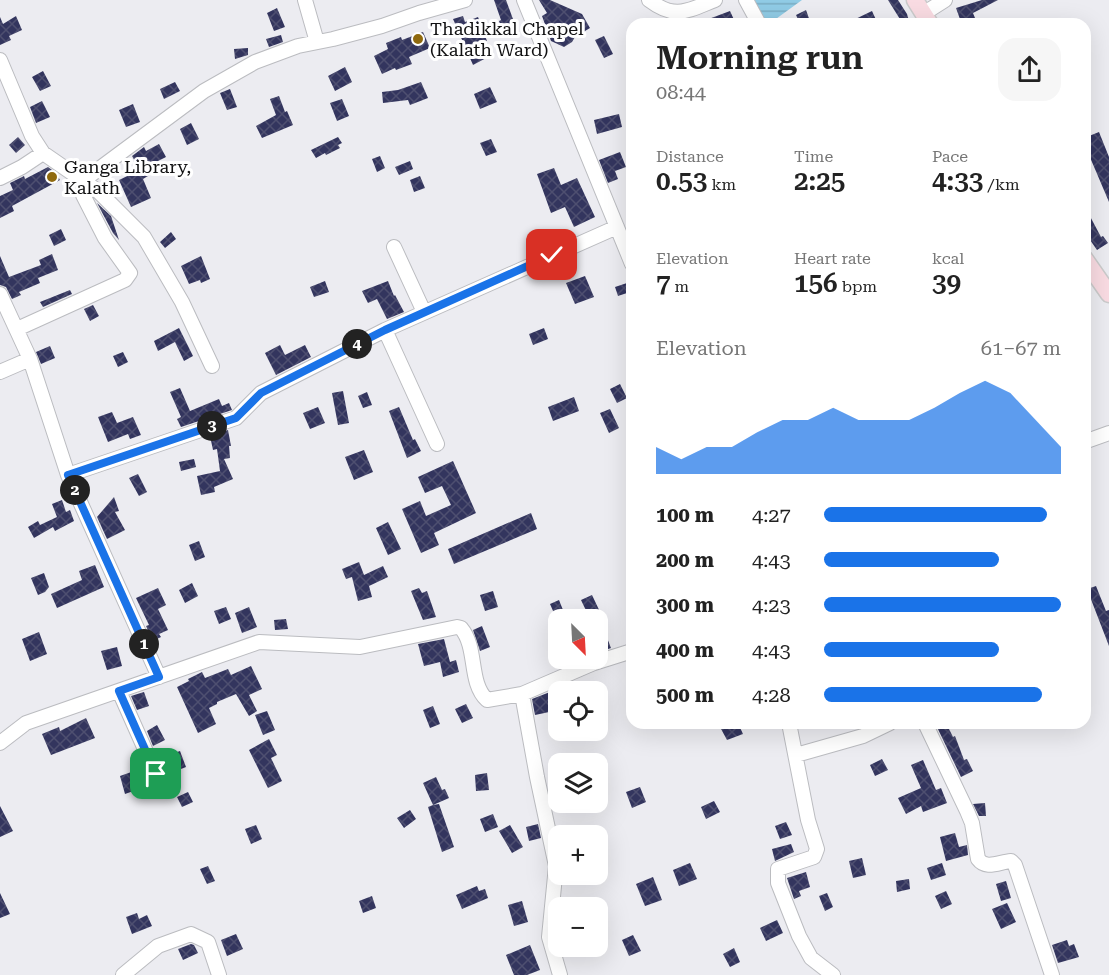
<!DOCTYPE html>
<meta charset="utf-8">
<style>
:root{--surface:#fff;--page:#f6f6f6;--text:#222;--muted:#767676;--accent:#1a73e8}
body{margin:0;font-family:"Roboto Serif",serif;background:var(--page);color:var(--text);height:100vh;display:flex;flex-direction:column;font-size:22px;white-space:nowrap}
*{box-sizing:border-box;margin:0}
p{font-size:20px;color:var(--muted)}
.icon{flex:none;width:33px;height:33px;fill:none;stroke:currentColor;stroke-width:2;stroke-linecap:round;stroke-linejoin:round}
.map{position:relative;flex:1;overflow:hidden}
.drawer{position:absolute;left:626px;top:18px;width:465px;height:711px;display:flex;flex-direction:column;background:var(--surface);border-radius:18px;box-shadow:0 6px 24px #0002}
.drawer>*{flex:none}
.needle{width:39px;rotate:156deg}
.buttons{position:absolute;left:548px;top:609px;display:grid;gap:12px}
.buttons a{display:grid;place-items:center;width:60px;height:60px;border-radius:12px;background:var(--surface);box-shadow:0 6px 24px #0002;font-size:30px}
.pin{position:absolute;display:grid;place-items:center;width:51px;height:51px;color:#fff;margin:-26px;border-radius:12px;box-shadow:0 3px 9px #0006}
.km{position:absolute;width:30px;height:30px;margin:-15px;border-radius:50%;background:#222;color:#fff;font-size:16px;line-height:30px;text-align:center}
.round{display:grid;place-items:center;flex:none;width:63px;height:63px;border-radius:18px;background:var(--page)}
.head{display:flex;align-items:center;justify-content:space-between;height:102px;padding:0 30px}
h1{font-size:33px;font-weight:600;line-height:45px}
.stats{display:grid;grid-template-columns:repeat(3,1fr);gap:9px;height:102px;padding:6px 30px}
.stats div{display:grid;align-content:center}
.stats b{font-size:26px;font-weight:600}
.stats small{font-size:16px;font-weight:400}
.stats p{font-size:16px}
.chart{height:168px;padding:12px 30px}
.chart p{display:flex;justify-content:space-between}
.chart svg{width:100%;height:108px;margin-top:6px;fill:var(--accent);opacity:.7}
ul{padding:0 30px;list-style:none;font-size:20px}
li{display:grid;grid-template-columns:96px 72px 1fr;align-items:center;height:45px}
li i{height:15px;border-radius:8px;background:var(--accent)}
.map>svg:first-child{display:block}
.water{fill:url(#water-rules)}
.building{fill:url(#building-cross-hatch)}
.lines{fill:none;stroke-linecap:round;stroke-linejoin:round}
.minor-casing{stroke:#bbbcc0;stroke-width:16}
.major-casing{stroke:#cbcbcb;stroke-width:19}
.minor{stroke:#fff;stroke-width:14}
.major{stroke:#f9dbe2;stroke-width:16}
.route-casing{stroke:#fff;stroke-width:12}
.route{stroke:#1a73e8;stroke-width:8}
.poi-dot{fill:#8f690e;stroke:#fff;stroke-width:2}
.labels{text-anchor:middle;stroke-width:6;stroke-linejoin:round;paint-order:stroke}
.poi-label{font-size:18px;fill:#111112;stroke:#fff;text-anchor:start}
</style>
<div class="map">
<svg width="1109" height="975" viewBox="0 0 1109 975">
<defs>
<pattern id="water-rules" width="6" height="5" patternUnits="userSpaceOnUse" patternTransform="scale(1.5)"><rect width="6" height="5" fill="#90cbe5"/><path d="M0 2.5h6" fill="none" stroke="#7badc3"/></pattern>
<pattern id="building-cross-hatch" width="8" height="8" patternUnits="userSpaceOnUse" patternTransform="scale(1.5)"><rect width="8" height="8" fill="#33355e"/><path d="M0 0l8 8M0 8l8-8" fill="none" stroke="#4e4f70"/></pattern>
</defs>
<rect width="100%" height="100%" fill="#ececf1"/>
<path class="water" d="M751 0H802L769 24H765Z"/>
<path class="building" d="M494 0H506L517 30 504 35 499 21 501 20Z
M539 0H550L582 14 590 28 575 37 572 42 564 47 551 41 542 16 547 13Z
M888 0H898L907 14 910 24H903Z
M982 0H998L973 13 975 18 961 22 956 8Z
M277 8 285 27 274 31 267 13Z
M806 10 811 24H800L796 15Z
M730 11 736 24H698V23Z
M872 11 878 24H845Z
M16 16 22 30 9 36 11 40 0 45V17L3 24Z
M463 16 465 22 478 17 487 41 481 44 488 57 473 65 453 19Z
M423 32 430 48 409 57 412 64 396 70 395 68 382 74 374 56 388 49 386 43 401 37 402 40Z
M281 35 283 42 269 47 266 39Z
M604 36 613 54 604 58 595 40Z
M248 48V55L235 59 234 49Z
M345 67 352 82 335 91 328 76Z
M43 71 51 86 40 91 32 77Z
M175 82 180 91 164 99 160 89Z
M421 82 428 98 410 105 408 100 383 103 382 92 398 90Z
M490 87 497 102 480 109 474 94Z
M230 89 237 107 227 110 220 93Z
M279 96 285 112 287 111 293 125 262 138 256 126 276 115 270 99Z
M342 99 349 116 337 121 330 103Z
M42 101 50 117 36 123 30 107Z
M133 104 140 122 126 127 119 110Z
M619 114 622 127 597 134 594 120Z
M191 123 199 139 187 145 180 129Z
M1099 132 1109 157V202L1089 155 1087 156 1084 150V138Z
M18 137 25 145 16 153 9 145Z
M338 137 342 143 338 145 340 148 326 155 325 153 316 158 311 150Z
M491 139 497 152 486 156 480 143Z
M159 144 166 157 154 163 158 170 143 179 151 198 131 207 119 180 140 170 132 156 144 147 146 151Z
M620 152 626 167 615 171 618 179 608 183 599 160Z
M380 156 385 168 377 172 372 159Z
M410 161 413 169 399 175 395 167Z
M48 167 56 173 60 180 12 206 14 211 0 218V196L13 190 10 183 24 176 25 179Z
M554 168 561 185 577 178 595 217 574 227 565 207 551 213 537 174Z
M420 176 425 188 414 192 410 180Z
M97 203 111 216 119 240 113 233Z
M1084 205 1101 237 1103 236 1108 243 1097 250 1088 237 1084 238Z
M61 229 66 240 54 246 49 235Z
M171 232 176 239 165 248 160 242Z
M52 254 58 270 38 278 40 283 19 292 21 295 12 299 6 287 0 285V256L9 277 41 265 39 260Z
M201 256 210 279 201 283 200 280 189 284 181 266Z
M585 276 594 297 575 304 566 283Z
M325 281 329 292 314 297 310 287Z
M388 281 394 296 395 295 404 312 387 319 377 299 368 303 362 291Z
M627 283 630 292 618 296 615 287Z
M70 290 72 294 43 307 40 302Z
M93 305 99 316 90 321 84 309Z
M179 328 193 356 184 361 175 342 158 351 154 341Z
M544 328 548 339 533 345 529 334Z
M280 345 285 355 305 345 311 357 276 375 265 353Z
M50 346 55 358 41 364 36 352Z
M123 352 128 362 118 367 113 356Z
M620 384 627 398 617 403 610 389Z
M180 388 190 411 219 399 222 406 229 403 232 410 181 427 177 419 181 417 170 392Z
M343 391 349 423 338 425 332 393Z
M367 392 372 405 363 408 358 396Z
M574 397 579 411 553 421 548 407Z
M318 407 325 423 310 429 303 413Z
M399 407 413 440 415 439 421 451 407 458 389 411Z
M610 409 619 428 609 433 600 413Z
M112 412 117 423 133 417 141 435 130 439 128 434 108 442 98 417Z
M228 430 231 446H229L230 458 224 459 233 479 214 487 215 492 201 495 197 476 220 471 217 449 213 450 210 436Z
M364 450 373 472 354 480 345 457Z
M194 459 196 467 181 471 179 462Z
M453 461 476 513 434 533 439 545 421 553 402 509 420 501 426 516 451 505 442 486 425 493 418 477Z
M138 474 147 492 139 496 129 478Z
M114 497 119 511 115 512 125 530 107 539 97 517Z
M62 500 66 512 70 510 74 521 55 531 53 527 34 538 28 527 38 521 40 525 57 517 52 504Z
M531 513 537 529 454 564 448 549Z
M388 522 401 549 388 555 376 528Z
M199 541 205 557 195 561 189 545Z
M359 562 364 575 383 566 388 577 369 586 372 597 358 601 352 577 346 579 342 569Z
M95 565 104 587 57 608 51 594 82 580 79 571Z
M44 573 49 587 45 592 38 595 31 578Z
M192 583 198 596 185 603 179 590Z
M1096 586 1106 611 1109 610V646L1087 589Z
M158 588 166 605 158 609 168 630 159 634 161 637 153 641 146 626 149 625 136 598Z
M419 588 422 593 427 591 436 617 423 620 411 591Z
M493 591 498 607 485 611 480 595Z
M592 595 601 614 598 615 611 648 597 653V616L590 619 581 600Z
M559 600 567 620H557L550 604Z
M226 607 231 619 219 624 214 611Z
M249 607 257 627 242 633 235 613Z
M286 619 288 629 275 630 274 620Z
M482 626 490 647 480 651 473 630Z
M39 632 47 654 30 661 22 639Z
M444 639 450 662 456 660 459 672 443 677 440 662 424 666 418 644Z
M117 647 122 666 107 670 101 651Z
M251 666 262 689 249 695 257 711 249 716 236 694 217 702V704L209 708 216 724 198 733 177 687 189 681 188 679 202 672 205 678 228 669 231 675Z
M144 692 149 706 137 710 131 696Z
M550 692 554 711 535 715 532 699Z
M466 704 473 718 462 723 455 709Z
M433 706 440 724 430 728 423 710Z
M267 711 275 730 263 735 255 715Z
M86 718 95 738 51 755 42 734 59 727 60 731Z
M728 723H738L743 734 727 740 720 727Z
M935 723H962L949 729 953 737 955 736 964 760 967 759 973 771 961 777Z
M157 725 165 740 153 746 147 731Z
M269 739 277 755 271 758 282 781 268 788 249 750Z
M180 751 186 767 176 771 169 755Z
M882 759 888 770 875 776 870 765Z
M923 760 936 790 941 788 947 803 923 812 921 806 906 814 898 798 921 788 911 765Z
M137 770 142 788 125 794 120 776Z
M487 773 489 790 476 791 475 775Z
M436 777 442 790 445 789 449 798 433 805 439 804 454 847 442 852 428 807 433 805 423 783Z
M640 787 646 802 632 808 626 792Z
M188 792 193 802 182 807 177 797Z
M714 801 720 812 706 819 701 807Z
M985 803 986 816H979L973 804Z
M0 806 13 831 0 837Z
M410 810 416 819 404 828 397 818Z
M493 814 498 827 485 832 480 819Z
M786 822 792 835 780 839 775 826Z
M538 824 541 838 529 841 526 827Z
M256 825 262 839 251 844 245 829Z
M510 825 523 847 512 853 499 831Z
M955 833 959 847 967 845 968 855 946 861 940 837Z
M791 844 794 852 775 861 772 849Z
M862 858 866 875 853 878 849 861Z
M690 863 697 879 679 886 673 870Z
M942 863 946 875 931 880 927 868Z
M208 866 215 881 207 884 200 869Z
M806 872 810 887 799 891 801 896 794 899 787 878Z
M653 877 662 900 645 906 636 884Z
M909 879 910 889 897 892 896 881Z
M1006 881 1011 898 1001 901 996 884Z
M477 886 479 891 485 889 488 898 462 909 456 895Z
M946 891 952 904 941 909 935 896Z
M0 893 10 914 0 918Z
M827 893 833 907 825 911 819 896Z
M372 896 376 908 363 913 359 901Z
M522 901 528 922 514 926 508 905Z
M1007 903 1016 922 1001 929 992 909Z
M137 913 139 919 147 915 152 926 132 934 126 917Z
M777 920 783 933 766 941 760 928Z
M236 934 243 949 227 956 221 940Z
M633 935 641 951 629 956 622 940Z
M1067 940 1069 946 1074 944 1079 957 1058 963 1052 945Z
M191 944 194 945 198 953 183 960 178 949Z
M530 945 540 970 527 975H514L506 955Z
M734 948 740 962 730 967 723 954Z"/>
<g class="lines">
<defs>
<path id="minor" d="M305 0 317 42
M524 0 632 264
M649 0C675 20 687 11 715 0
M746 0 759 24
M923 14 945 0
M0 60 32 136 43 153 98 191 144 237 182 302 212 366
M0 178 22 167 43 153
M394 247 424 312
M0 294 30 359 68 475 159 677
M17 329 125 280 130 273 105 238 83 195 84 180 204 91 255 62 298 46 333 39 382 26 419 13 465 0
M385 330 437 444
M0 372 30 359
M1084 442 1109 433
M68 475 236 418 261 393 385 330 617 227
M119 691 156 774
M522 694 537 777 556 866 549 937 560 975
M789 723 808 820 817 849 814 857 778 869V883L799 936 811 958 833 975
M925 723 967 811 972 823 978 859C986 870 999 862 1011 861L1015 865 1052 975
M0 743 26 723 259 642 360 647 457 627 461 628C478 648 468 682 487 700L522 694 594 663 632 651
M796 755 863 736 890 723
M123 975 158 946 191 934 208 942 219 975"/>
<path id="major" d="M915 0 930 24
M1084 258 1109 294"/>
</defs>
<use href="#minor" class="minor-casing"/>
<use href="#major" class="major-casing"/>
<use href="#minor" class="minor"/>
<use href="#major" class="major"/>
</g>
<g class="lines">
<defs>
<path id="route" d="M156 774 119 691 159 677 68 475 236 418 261 393 385 330 552 255"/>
</defs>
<use href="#route" class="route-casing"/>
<use href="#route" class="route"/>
</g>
<g class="poi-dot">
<circle cx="418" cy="39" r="6"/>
<circle cx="52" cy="177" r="6"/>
</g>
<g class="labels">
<g class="poi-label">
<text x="430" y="35">Thadikkal Chapel<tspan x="430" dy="21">(Kalath Ward)</tspan></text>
<text x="64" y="173">Ganga Library,<tspan x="64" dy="21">Kalath</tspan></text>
</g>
</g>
</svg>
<div class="buttons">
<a><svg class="needle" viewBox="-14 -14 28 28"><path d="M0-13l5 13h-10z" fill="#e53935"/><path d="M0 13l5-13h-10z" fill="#767676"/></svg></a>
<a><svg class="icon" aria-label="locate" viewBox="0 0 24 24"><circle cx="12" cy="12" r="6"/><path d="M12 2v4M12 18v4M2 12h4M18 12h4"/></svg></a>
<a><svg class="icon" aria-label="layers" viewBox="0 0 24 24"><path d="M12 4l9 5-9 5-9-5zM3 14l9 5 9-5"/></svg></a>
<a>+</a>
<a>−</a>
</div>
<div class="pin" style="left:156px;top:774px;background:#1e9e55"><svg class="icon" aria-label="arrive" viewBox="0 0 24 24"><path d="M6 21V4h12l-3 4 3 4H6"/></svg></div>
<div class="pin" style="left:552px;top:255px;background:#d93025"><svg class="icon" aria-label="check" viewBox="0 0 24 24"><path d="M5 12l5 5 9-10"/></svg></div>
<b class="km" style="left:144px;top:644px">1</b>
<b class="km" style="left:75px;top:490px">2</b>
<b class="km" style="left:212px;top:426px">3</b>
<b class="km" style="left:357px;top:344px">4</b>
<section class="drawer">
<div class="head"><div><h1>Morning run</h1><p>08:44</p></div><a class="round"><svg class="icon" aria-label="share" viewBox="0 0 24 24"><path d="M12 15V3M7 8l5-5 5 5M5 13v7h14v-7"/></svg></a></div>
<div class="stats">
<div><p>Distance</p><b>0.53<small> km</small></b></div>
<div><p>Time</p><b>2:25</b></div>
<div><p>Pace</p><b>4:33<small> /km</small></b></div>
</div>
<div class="stats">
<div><p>Elevation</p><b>7<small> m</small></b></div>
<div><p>Heart rate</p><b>156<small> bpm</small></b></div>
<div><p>kcal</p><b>39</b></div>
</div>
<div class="chart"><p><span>Elevation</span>61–67 m</p>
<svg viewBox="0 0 160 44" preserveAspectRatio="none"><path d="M0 44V33L10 38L20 33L30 33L40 27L50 22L60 22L70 17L80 22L90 22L100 22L110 17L120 11L130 6L140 11L150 22L160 33V44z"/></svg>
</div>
<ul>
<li><b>100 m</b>4:27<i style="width:94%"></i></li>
<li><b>200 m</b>4:43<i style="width:74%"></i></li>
<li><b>300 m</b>4:23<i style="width:100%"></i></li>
<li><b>400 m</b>4:43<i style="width:74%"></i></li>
<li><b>500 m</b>4:28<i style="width:92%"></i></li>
</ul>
</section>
</div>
